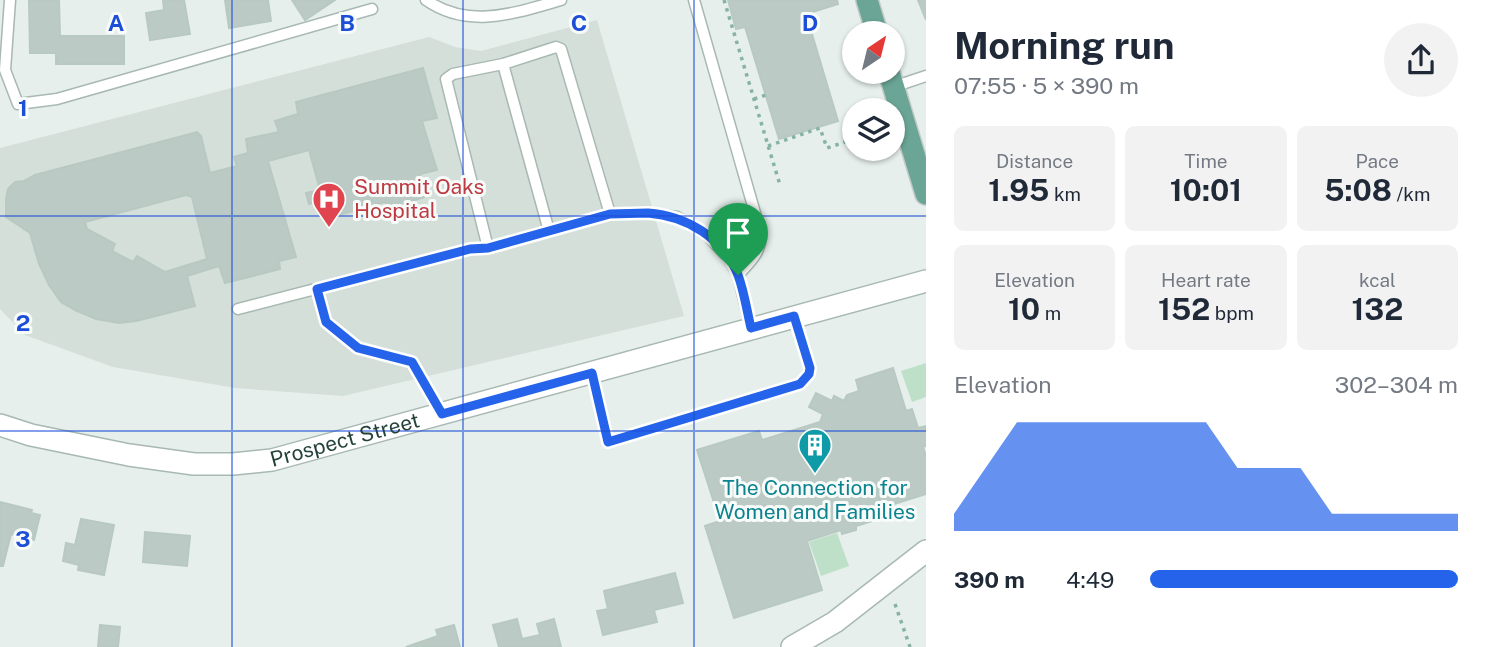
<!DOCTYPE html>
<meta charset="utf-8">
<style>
:root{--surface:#fff;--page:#f2f2f3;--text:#1f2937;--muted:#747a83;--accent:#2563eb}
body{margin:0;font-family:"Public Sans",sans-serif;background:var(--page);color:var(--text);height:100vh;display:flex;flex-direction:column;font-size:26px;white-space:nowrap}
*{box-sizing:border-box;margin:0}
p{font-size:23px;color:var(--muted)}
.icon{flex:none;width:38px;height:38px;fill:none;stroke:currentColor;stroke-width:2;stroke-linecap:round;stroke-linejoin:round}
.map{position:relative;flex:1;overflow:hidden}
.details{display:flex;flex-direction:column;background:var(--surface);width:560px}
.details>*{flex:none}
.needle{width:46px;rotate:35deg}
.buttons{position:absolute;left:842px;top:21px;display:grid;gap:14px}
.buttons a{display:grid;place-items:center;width:63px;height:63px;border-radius:50%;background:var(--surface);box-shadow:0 2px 5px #0004;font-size:35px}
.pin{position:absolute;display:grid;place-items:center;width:60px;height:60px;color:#fff;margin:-72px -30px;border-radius:50% 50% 50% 0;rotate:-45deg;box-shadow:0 0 7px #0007}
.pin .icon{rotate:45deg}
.round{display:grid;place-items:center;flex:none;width:74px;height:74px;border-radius:37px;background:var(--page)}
.headline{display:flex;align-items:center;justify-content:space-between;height:119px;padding:0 28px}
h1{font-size:38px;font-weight:700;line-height:52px}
.metrics{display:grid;grid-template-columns:repeat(3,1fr);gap:10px;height:119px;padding:7px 28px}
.metrics div{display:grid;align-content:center;border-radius:10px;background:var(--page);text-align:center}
.metrics b{font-size:30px;font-weight:700}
.metrics small{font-size:19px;font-weight:400}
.metrics p{font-size:19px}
.chart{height:196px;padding:14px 28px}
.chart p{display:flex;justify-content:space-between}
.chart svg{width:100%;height:126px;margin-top:7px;fill:var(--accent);opacity:.7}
ul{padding:0 28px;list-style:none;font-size:23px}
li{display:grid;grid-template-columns:112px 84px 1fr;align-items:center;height:52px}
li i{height:18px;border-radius:9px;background:var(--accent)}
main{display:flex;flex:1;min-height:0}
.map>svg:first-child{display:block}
.built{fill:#d4dfda}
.green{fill:#bfe0c8}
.building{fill:#bbcac4;stroke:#b8c9c2;stroke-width:2;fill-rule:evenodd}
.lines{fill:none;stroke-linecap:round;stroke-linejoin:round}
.service-casing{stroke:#a8b8b2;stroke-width:13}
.minor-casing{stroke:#a8b8b2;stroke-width:24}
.primary-casing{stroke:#c2cac8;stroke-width:24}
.path{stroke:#86b3a5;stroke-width:3.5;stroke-dasharray:3.5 5;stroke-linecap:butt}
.service{stroke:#fff;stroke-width:10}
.minor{stroke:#fff;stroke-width:21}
.primary{stroke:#6aa596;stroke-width:21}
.route-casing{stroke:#fff;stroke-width:14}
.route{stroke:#2563eb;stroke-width:9}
.grid{fill:none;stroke:#1d4ed8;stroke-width:2;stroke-opacity:0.55}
.labels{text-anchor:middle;stroke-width:6;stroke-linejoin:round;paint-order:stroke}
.health-label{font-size:21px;fill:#be3a42;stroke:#f7fbf9;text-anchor:start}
.street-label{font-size:21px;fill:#24423a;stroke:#f7fbf9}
.culture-label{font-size:21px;fill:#0d838f;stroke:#f7fbf9}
.grid-label{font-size:23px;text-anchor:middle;font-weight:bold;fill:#1d4ed8;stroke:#f7fbf9;stroke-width:6;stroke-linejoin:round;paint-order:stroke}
</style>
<main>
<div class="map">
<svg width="926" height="647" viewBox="0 0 926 647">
<rect width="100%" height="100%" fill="#e6efeb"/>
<path class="built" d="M597 20 684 316 343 396 235 388 113 367 25 335 0 309V148L429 37 455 47 481 51Z"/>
<path class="green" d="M926 363V397L912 402 901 371Z
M837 533 849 566 821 576 809 542Z"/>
<path class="building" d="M29 0H59L60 36H124V64H56V53H30Z
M163 0H184L190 34 150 40 146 13 164 10Z
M225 0H268L271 21 229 28Z
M292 0H335L305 20Z
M728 0H837L838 4 806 14 838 121 779 139 745 27 736 29Z
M918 0H926V20Z
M423 68 437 118 422 121 437 170 420 174 424 197 388 209 385 202 328 218 322 201 309 204 306 193 320 190 309 150 268 161 296 257 279 261 280 269 225 283 219 266 187 276 195 306 136 321 119 323 96 319 75 310 61 302 49 285 39 264 30 233 6 217V198L8 189 15 182 24 181 35 175 197 132 201 136 210 173 237 166 234 157 248 153 246 139 279 132 275 121 298 114 296 102ZM186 195 192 197 207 259 165 272 137 256 133 262 112 251 115 244 87 229 85 222Z
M893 368 906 411 912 409 918 428 926 426V446L923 447 926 456V494L872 511 875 520 856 526V530L842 534 841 530 807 541 822 590 734 618 705 526 720 521 697 450 759 431 762 440 820 422 823 414 809 407 816 393 832 401 834 396 844 401 847 395 859 391 856 380Z
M0 502 32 510 31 513 40 515 34 540 11 534 3 566H0Z
M81 519 114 525 104 575 78 570 79 565 63 561 66 543 75 545Z
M145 532 190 536 187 566 143 562Z
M675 573 683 603 654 610 657 622 603 635 597 611 608 609 604 591Z
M517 619 522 639 540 635 537 624 554 619 561 647H499L493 625Z
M100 625 120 627 118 647H98Z
M454 625 460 647H406L438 636 436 630Z"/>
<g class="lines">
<defs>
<path id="service" d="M10 0 5 70 18 104 57 99 372 9
M426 0C469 30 515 13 561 0
M694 0 761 234C761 253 750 262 738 275
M503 64 549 231
M893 87 926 76
M610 214 561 49 556 47 503 64 453 74 446 79 488 248 610 214 647 213 677 217 706 234 728 257 738 275 751 328
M317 289 326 322 358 348 412 362 442 414
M238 309 470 249 488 248
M592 373 608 442 800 384 809 374 810 368 794 316"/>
<g id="minor">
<path id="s1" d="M0 425 31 435 129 455 194 464H233L272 460 926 281"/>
<path d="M792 647 835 622 926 551"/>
</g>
<path id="primary" d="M867 0 877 33
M889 72 926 194"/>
</defs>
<use href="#service" class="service-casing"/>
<use href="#minor" class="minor-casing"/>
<use href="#primary" class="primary-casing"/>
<path class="path" d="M724 0 780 185
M754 99 766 95
M768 146 820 128 827 148 854 139
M895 604 910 647"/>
<use href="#service" class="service"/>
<use href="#minor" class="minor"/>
<use href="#primary" class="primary"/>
</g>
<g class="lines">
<defs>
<path id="route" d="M648 213C686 216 723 237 738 275 744 291 747 311 751 328L794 316 810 368 809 374 800 384 608 442 592 373 442 414 412 362 358 348 326 322 317 289 470 249 488 248 610 214Z"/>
</defs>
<use href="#route" class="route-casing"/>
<use href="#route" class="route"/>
</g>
<path class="grid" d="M232 0V647M463 0V647M694 0V647M0 216H926M0 431H926"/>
<defs>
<symbol id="hospital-pin" viewBox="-11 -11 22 30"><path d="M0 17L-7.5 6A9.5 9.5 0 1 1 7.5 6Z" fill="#e0444e" stroke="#f7fbf9"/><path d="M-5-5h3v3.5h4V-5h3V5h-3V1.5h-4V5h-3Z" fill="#fff"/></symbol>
<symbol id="building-pin" viewBox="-11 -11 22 30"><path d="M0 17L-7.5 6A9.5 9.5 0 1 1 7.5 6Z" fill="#0f9aa8" stroke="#f7fbf9"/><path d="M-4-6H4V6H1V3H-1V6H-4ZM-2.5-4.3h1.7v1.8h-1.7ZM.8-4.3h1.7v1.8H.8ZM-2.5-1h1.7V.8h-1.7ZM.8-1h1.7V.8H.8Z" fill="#fff"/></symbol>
</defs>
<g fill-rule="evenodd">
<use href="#hospital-pin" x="310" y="180" width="38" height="52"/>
<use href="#building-pin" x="796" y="426" width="38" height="52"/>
</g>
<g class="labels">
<g class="health-label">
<text x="354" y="194">Summit Oaks<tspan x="354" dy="24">Hospital</tspan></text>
</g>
<g class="street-label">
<text dy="7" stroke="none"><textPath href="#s1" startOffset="352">Prospect Street</textPath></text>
</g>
<g class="culture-label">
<text x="815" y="495">The Connection for<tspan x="815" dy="24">Women and Families</tspan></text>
</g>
</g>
<g class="grid-label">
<text x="116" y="31">A</text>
<text x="347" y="31">B</text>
<text x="579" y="31">C</text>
<text x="810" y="31">D</text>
<text x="23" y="116">1</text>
<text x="23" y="331">2</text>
<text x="23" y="547">3</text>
</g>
</svg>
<div class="buttons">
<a><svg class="needle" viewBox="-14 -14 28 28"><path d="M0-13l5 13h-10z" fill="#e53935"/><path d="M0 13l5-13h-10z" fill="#747a83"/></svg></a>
<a><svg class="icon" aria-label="layers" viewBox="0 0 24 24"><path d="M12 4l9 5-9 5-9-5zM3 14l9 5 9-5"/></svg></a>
</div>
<div class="pin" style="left:738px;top:275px;background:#1e9e55"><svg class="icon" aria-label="arrive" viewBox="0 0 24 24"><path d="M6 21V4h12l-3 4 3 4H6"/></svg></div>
</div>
<section class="details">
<div class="headline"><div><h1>Morning run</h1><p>07:55 · 5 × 390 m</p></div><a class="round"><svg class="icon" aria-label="share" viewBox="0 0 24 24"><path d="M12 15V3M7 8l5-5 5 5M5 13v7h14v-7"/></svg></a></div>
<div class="metrics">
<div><p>Distance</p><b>1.95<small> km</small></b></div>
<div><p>Time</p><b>10:01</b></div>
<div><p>Pace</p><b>5:08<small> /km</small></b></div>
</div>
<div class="metrics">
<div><p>Elevation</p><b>10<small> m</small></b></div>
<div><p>Heart rate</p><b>152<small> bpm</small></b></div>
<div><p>kcal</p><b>132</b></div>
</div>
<div class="chart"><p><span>Elevation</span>302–304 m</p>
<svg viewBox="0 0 160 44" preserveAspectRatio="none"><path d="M0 44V38L10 22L20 6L30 6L40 6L50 6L60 6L70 6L80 6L90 22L100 22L110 22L120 38L130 38L140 38L150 38L160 38V44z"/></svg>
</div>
<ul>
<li><b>390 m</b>4:49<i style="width:100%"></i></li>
</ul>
</section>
</main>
